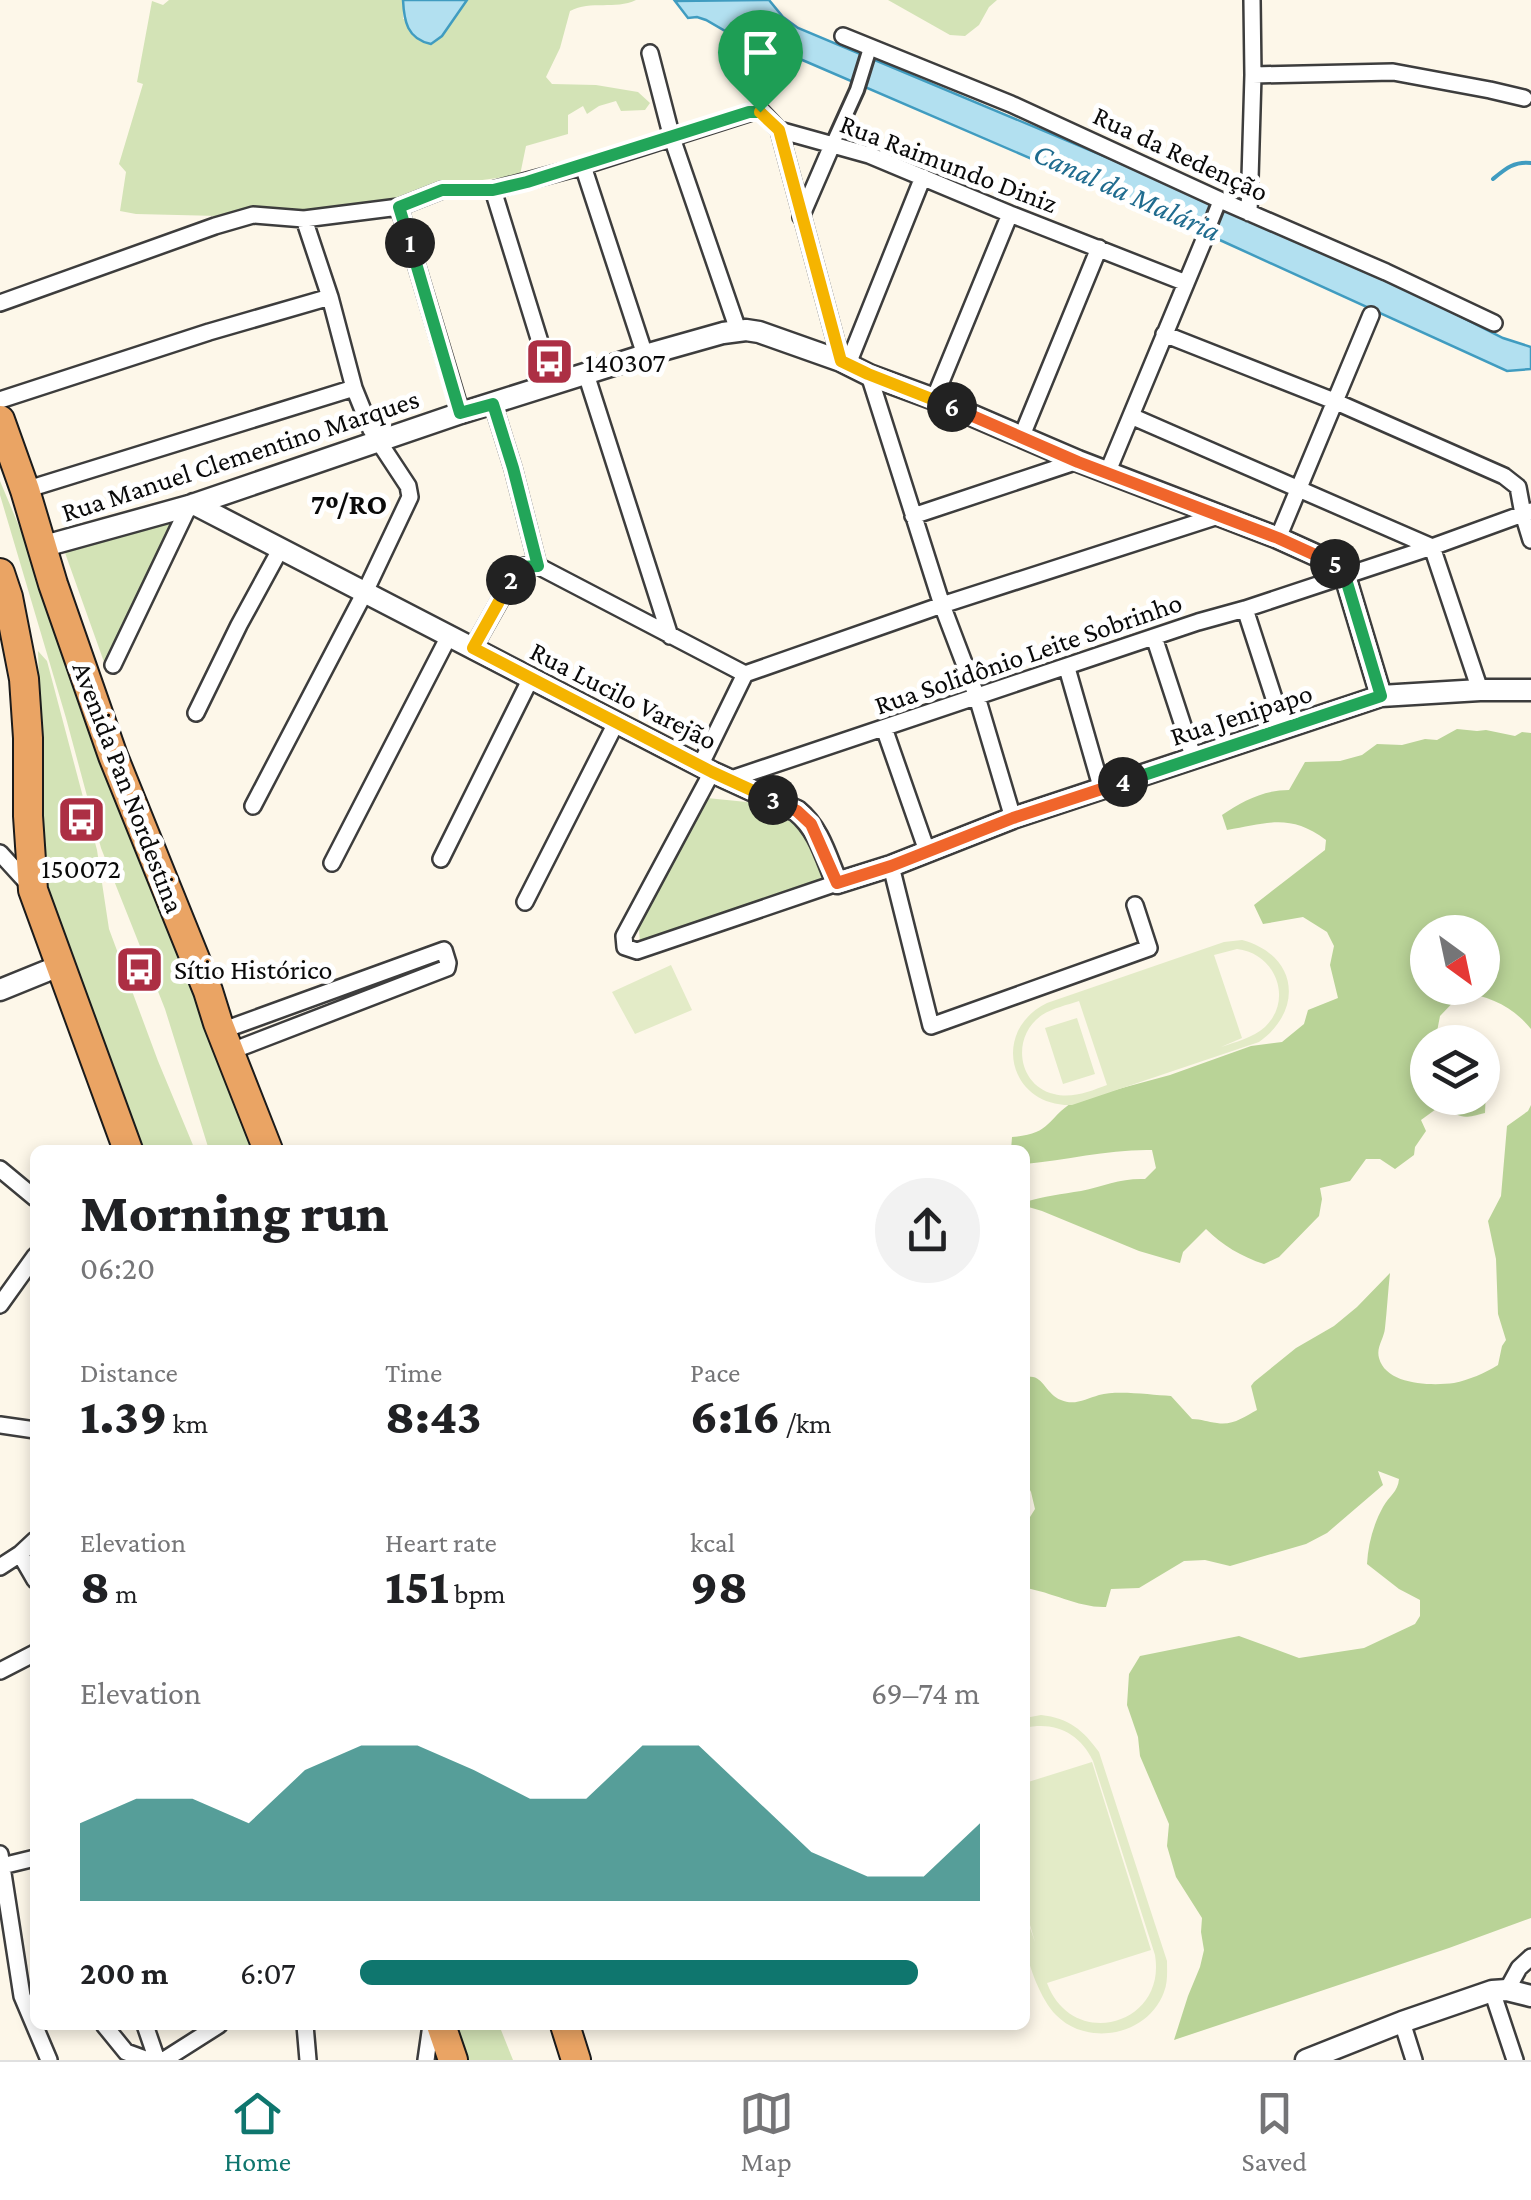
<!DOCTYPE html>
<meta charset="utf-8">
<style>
:root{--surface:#fff;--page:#f2f2f2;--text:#202124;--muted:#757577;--line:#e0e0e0;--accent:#0f766e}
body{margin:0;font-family:"Crimson Pro",serif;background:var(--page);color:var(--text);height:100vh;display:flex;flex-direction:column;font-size:38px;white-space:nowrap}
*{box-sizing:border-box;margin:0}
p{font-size:32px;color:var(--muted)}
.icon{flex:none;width:55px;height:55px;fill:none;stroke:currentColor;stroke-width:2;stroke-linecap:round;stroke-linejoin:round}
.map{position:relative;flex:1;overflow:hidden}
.panel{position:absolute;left:30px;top:1145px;width:1000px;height:885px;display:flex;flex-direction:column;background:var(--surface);border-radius:15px;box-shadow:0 5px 15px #0003}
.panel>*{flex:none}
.needle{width:65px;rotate:147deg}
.fabs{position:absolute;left:1410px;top:915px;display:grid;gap:20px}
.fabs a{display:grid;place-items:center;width:90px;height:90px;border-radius:50%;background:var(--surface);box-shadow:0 5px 15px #0003;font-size:50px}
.pin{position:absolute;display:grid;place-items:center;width:85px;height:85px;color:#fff;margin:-102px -42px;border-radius:50% 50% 50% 0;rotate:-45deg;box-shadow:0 0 10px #0007}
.pin .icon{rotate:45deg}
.km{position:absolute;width:50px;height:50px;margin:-25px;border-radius:50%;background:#222;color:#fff;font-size:28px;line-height:50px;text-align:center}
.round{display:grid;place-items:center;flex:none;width:105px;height:105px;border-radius:52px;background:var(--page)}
.head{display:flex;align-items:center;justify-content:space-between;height:170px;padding:0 50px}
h1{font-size:55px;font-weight:800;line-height:75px}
.figures{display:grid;grid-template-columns:repeat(3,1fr);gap:15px;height:170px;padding:10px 50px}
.figures div{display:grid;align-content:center}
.figures b{font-size:50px;font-weight:800}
.figures small{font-size:28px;font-weight:400}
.figures p{font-size:28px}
.chart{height:280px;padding:20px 50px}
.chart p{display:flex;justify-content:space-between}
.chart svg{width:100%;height:180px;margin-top:10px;fill:var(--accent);opacity:.7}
ul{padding:0 50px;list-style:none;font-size:32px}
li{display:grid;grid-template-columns:160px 120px 1fr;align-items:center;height:75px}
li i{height:25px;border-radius:12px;background:var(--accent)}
.menu{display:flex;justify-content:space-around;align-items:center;height:140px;border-top:2px solid var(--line);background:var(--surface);font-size:28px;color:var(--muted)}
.menu a{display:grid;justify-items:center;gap:5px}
.menu .current{color:var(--accent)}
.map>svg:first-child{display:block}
.green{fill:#d3e3b6}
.forest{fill:#b9d397;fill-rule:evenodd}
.pitch{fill:#e3ebc7;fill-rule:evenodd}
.water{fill:#b2e0f0;stroke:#409cc0;stroke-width:2.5}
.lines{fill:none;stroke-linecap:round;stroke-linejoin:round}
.stream{stroke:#409cc0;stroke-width:4}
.pedestrian-casing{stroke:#3d3d3d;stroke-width:18}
.minor-casing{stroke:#3d3d3d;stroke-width:20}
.tertiary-casing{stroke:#3d3d3d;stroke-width:25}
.trunk-casing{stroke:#1b1b1b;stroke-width:32}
.pedestrian{stroke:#fff;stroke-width:12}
.minor{stroke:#fff;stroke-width:15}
.tertiary{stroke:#fff;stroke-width:20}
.trunk{stroke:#eaa464;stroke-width:28}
.split-1-casing{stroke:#fff;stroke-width:20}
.split-2-casing{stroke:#fff;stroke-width:20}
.split-3-casing{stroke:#fff;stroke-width:20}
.split-4-casing{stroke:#fff;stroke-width:20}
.split-5-casing{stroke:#fff;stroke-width:20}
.split-6-casing{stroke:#fff;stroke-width:20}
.split-7-casing{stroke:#fff;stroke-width:20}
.split-1{stroke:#22a559;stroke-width:12}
.split-2{stroke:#22a559;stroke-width:12}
.split-3{stroke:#f5b400;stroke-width:12}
.split-4{stroke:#f0652b;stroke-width:12}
.split-5{stroke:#22a559;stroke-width:12}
.split-6{stroke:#f0652b;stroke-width:12}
.split-7{stroke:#f5b400;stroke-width:12}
.labels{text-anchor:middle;stroke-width:10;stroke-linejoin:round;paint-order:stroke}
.street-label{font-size:28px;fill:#0a0a0a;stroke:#fff}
.poi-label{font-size:28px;fill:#0a0a0a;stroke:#fff;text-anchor:start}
.water-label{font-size:30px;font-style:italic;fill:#206c8f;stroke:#fff}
.neighbourhood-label{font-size:30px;font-weight:bold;fill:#0a0a0a;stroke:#fff}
</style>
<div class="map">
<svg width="1531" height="2060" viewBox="0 0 1531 2060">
<rect width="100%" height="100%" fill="#fdf7e9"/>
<path class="green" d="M169 0H403V19L458 11 467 0H636C615 10 591 0 570 11L560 48 546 77 552 84 596 85 638 92 650 103 645 110 621 111 616 101 599 106 587 114 583 106 568 115V134L526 146 520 175 431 187 399 200 318 212 253 210 219 216 136 214 120 211 126 172 119 164 143 84 137 82 152 1 163 5Z
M888 0H997L989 7 979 25 965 36 950 35Z
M0 481 53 607 257 1150H209L165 1009 101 848 66 718 0 495Z
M176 520 104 662 64 550Z
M38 651 47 661 97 850 109 929 158 1061 195 1150H138L51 921 38 831 41 739Z
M707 798 798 807 835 886 640 942 638 919Z
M446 2025H499L513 2060H459Z"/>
<path class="forest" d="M1457 729 1477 731 1486 730 1515 736 1522 732 1531 733V1029C1513 1007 1491 996 1462 993L1440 1016 1435 1042H1428V1098H1482L1483 1080 1486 1089 1485 1113C1462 1119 1461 1119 1443 1104L1421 1120 1426 1131 1415 1147 1414 1155 1395 1169 1380 1159H1366L1350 1181 1320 1188 1322 1199 1319 1216 1279 1257 1264 1264C1242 1257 1222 1245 1206 1229L1183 1252 1180 1263 1139 1251 1042 1211 1025 1206V1202C1044 1196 1062 1194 1081 1191 1104 1186 1121 1178 1145 1179L1156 1168 1152 1150C1109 1149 1068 1160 1025 1164V1150H1011L1012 1137C1052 1134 1045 1120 1074 1101L1170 1075 1251 1046 1282 1042 1304 1024 1308 1010 1338 998 1330 965 1334 946 1327 932 1303 917 1263 924 1254 905 1325 850 1326 840C1290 813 1268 823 1227 830L1222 815C1242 801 1264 790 1289 790L1305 762 1340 761 1362 755 1377 744 1402 745 1425 739 1437 740ZM1428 932H1482V988H1428Z
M1531 1105V1918L1449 1948 1174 2040 1188 1996 1200 1967 1204 1950 1201 1932 1202 1918 1176 1877 1167 1846 1169 1824 1140 1756 1138 1737 1127 1705 1129 1674 1140 1656 1239 1636 1299 1658 1364 1648 1415 1624 1420 1616V1600L1399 1589 1367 1564C1368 1545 1373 1525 1383 1507 1389 1496 1398 1492 1399 1479L1378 1471 1383 1485 1327 1533 1306 1544 1230 1566 1205 1560 1184 1561 1139 1588 1111 1589 1106 1607C1079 1608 1052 1592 1025 1588V1525L1035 1509 1031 1492 1025 1480V1378C1042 1371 1045 1394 1061 1400 1074 1406 1086 1399 1099 1395 1118 1390 1151 1395 1171 1396L1192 1419C1202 1419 1207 1422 1217 1423 1232 1426 1244 1417 1257 1410L1251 1386 1254 1382 1296 1348 1334 1326 1357 1307 1390 1273C1388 1291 1387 1310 1385 1328 1384 1339 1376 1347 1379 1358 1386 1385 1431 1386 1454 1383 1469 1380 1485 1373 1498 1365L1502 1346 1506 1340 1498 1314 1496 1259 1488 1221 1501 1196 1507 1126 1528 1111Z"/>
<path class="pitch" d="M1242 940C1298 955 1304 1010 1259 1042L1072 1105C1009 1107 990 1031 1047 1003L1224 942ZM1237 949C1275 953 1294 999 1265 1027 1253 1038 1235 1042 1221 1047L1242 1038 1214 955ZM1079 1001 1107 1085C1091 1091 1072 1099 1054 1094 1017 1085 1011 1036 1042 1015 1053 1008 1067 1005 1079 1001Z
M671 965 692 1010 635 1034 612 992Z
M1077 1018 1095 1074 1063 1084 1045 1028Z
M1041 1715C1069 1718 1083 1730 1099 1752L1167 1961C1167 1971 1168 1982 1164 1992 1148 2036 1087 2047 1056 2015 1041 2000 1028 1965 1025 1945 1023 1935 1025 1924 1025 1914L1035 1942 1025 1908V1783L1092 1762 1151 1950 1047 1983C1072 2051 1167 2026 1155 1955L1093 1761C1080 1733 1054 1721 1025 1728V1718Z"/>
<path class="water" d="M403 0H467L442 36 431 44C407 39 404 21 403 0Z
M769 0 783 17 798 28 1111 159 1420 296 1503 338 1531 347V369L1507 371 1222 241 807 62 762 43 727 32 706 20 697 17 688 18 675 1Z"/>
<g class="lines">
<path class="stream" d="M1493 179C1505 169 1514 161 1531 163"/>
<defs>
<path id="pedestrian" d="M833 143 857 90 870 48
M1204 240 1220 200"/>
<path id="minor" d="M843 36 1011 104 1220 200 1386 272 1494 323
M650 53 672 138 738 330
M1253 75 1393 72 1490 90 1524 98
M779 130 841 361
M583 166 645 355
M493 190 553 384
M399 207 461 413
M1249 213 1253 75 1252 0
M801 217 833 143
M304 219 330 297 354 388 371 430
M0 303 215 226 253 215 304 219 399 207 442 190H493L583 166 755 111 762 112 779 130 869 155 1010 214 1186 283
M1164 334 1334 401 1504 476 1518 487 1523 514 1531 540
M848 364 923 177
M586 374 670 636
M869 375 942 605 977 697 1013 818
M934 399 1010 214
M0 400 209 332 330 297
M493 404 513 468 538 566
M1131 416 1432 547 1480 690
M1021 438 1099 248
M1108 471 1204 240
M25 490 354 388
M913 516 1078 461
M1278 538 1371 315
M1245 609 1284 729
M1154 637 1194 759
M473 648 516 572C523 564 528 565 538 566L745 674
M113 665 189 506
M1067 668 1102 790
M745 674 942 605 1218 516
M196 713 239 625 281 548
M884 728 927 851
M700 766 745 674
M712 772 624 936 625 947 637 951 837 883
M728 780 1198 622 1245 609 1432 547 1531 511
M253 806 365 592 410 497 408 486 379 442
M0 853 31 887
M441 859 531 678
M332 863 449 636
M891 866 931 1026 1149 948 1135 905
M525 902 616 723
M221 1031 444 950 448 963 447 968 229 1052
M0 1169 35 1198
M0 1305 35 1256
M0 1425 35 1430
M20 1554 35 1580
M0 1567 20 1554 35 1540
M0 1671 35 1653
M0 1854 22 1996 49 2060
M2 1866 35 1858
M1507 1990 1519 1968 1531 1957
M1492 1991 1515 2060
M1402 2022 1414 2060
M104 2025 126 2052 148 2060
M145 2025 157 2060
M305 2025 308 2060
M164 2060 219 2025
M426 2060 431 2025"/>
<path id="tertiary" d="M194 504 712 772 797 811C819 829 826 857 837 883L891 866 1013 818 1381 696 1480 690H1531
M41 547 189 506 461 413 645 355 723 333 746 330 759 332 841 361 869 375 934 399 1078 461 1278 538 1338 565 1345 576 1381 696
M0 990 59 966
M1306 2060 1402 2022 1492 1991 1507 1990 1531 1996"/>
<path id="trunk" d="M0 420 25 490 53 584 113 756 208 991 218 1023 268 1150
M0 573 8 597 24 679 28 738V816L33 890 128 1150
M441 2025 453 2060
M565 2025 576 2060"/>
</defs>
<use href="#pedestrian" class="pedestrian-casing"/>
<use href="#minor" class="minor-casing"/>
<use href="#tertiary" class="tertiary-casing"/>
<use href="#trunk" class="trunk-casing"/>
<use href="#pedestrian" class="pedestrian"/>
<use href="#minor" class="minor"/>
<use href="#tertiary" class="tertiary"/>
<use href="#trunk" class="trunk"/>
</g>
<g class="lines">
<defs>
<path id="split-1" d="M410 243 399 207 442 190H493L527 182 749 112H760"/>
<path id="split-2" d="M410 243 460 413 493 404 513 468 538 566 520 567 511 580"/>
<path id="split-3" d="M511 580 473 648 712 772 773 800"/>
<path id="split-4" d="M773 800 797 811 811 824 837 883 891 866 1013 818 1123 782"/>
<path id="split-5" d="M1123 782 1381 696 1345 576 1338 565 1335 564"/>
<path id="split-6" d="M952 407 1078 462 1278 538 1335 564"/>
<path id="split-7" d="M760 112 779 130 841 361 868 374 952 407"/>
</defs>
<use href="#split-1" class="split-1-casing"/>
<use href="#split-2" class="split-2-casing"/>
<use href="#split-3" class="split-3-casing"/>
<use href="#split-4" class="split-4-casing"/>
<use href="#split-5" class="split-5-casing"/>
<use href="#split-6" class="split-6-casing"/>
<use href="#split-7" class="split-7-casing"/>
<use href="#split-1" class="split-1"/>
<use href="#split-2" class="split-2"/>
<use href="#split-3" class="split-3"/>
<use href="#split-4" class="split-4"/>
<use href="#split-5" class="split-5"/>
<use href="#split-6" class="split-6"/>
<use href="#split-7" class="split-7"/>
</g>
<defs>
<symbol id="bus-square" viewBox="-11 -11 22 22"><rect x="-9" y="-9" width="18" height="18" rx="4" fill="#ac2f44" stroke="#fff"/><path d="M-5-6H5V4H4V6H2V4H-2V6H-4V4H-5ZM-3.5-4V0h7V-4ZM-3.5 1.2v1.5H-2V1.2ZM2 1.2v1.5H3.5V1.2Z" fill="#fff"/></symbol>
</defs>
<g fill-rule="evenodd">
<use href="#bus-square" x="522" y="334" width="55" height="55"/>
<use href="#bus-square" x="54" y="792" width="55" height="55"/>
<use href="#bus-square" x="112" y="942" width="55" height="55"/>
</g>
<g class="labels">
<g class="street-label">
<text transform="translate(1181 153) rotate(25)" y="10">Rua da Redenção</text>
<text transform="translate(949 163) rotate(21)" y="10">Rua Raimundo Diniz</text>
<text transform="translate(240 455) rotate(-18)" y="10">Rua Manuel Clementino Marques</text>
<text transform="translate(1028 653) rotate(-19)" y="10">Rua Solidônio Leite Sobrinho</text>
<text transform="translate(624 695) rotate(27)" y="10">Rua Lucilo Varejão</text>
<text transform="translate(1241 714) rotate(-18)" y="10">Rua Jenipapo</text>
<text transform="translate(129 787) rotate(69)" y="10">Avenida Pan Nordestina</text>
</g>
<g class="poi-label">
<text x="585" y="372">140307</text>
<text x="81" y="878" text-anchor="middle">150072</text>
<text x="174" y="979">Sítio Histórico</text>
</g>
<g class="water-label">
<text transform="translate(1127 192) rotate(24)" y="10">Canal da Malária</text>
</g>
<g class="neighbourhood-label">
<text x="349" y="514">7º/RO</text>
</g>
</g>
</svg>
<div class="fabs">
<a><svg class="needle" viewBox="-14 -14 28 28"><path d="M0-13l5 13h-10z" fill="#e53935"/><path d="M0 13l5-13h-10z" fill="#757577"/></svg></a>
<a><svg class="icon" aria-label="layers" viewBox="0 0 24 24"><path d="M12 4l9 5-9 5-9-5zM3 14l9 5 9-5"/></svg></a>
</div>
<div class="pin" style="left:760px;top:112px;background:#1e9e55"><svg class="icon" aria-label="arrive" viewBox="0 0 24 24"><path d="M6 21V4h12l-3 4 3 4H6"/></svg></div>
<b class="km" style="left:410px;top:243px">1</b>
<b class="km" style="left:511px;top:580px">2</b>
<b class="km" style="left:773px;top:800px">3</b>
<b class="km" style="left:1123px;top:782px">4</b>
<b class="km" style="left:1335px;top:564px">5</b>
<b class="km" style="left:952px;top:407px">6</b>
<section class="panel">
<div class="head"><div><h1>Morning run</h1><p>06:20</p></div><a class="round"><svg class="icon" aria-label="share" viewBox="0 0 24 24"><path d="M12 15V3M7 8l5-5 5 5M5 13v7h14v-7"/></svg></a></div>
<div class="figures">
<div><p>Distance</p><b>1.39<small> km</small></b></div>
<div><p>Time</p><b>8:43</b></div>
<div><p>Pace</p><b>6:16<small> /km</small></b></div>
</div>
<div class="figures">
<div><p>Elevation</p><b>8<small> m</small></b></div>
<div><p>Heart rate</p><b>151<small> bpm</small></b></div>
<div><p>kcal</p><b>98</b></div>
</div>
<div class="chart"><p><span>Elevation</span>69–74 m</p>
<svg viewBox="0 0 160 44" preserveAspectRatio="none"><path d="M0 44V25L10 19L20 19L30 25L40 12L50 6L60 6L70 12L80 19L90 19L100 6L110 6L120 19L130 32L140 38L150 38L160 25V44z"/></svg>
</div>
<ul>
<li><b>200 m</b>6:07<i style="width:90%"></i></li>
</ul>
</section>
</div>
<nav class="menu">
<a class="current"><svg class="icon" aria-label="home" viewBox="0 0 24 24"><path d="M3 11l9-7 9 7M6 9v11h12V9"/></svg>Home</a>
<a><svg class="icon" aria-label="map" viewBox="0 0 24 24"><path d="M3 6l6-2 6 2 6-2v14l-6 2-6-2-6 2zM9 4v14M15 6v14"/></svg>Map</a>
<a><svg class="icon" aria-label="saved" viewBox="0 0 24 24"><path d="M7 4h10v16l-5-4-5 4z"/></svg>Saved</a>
</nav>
